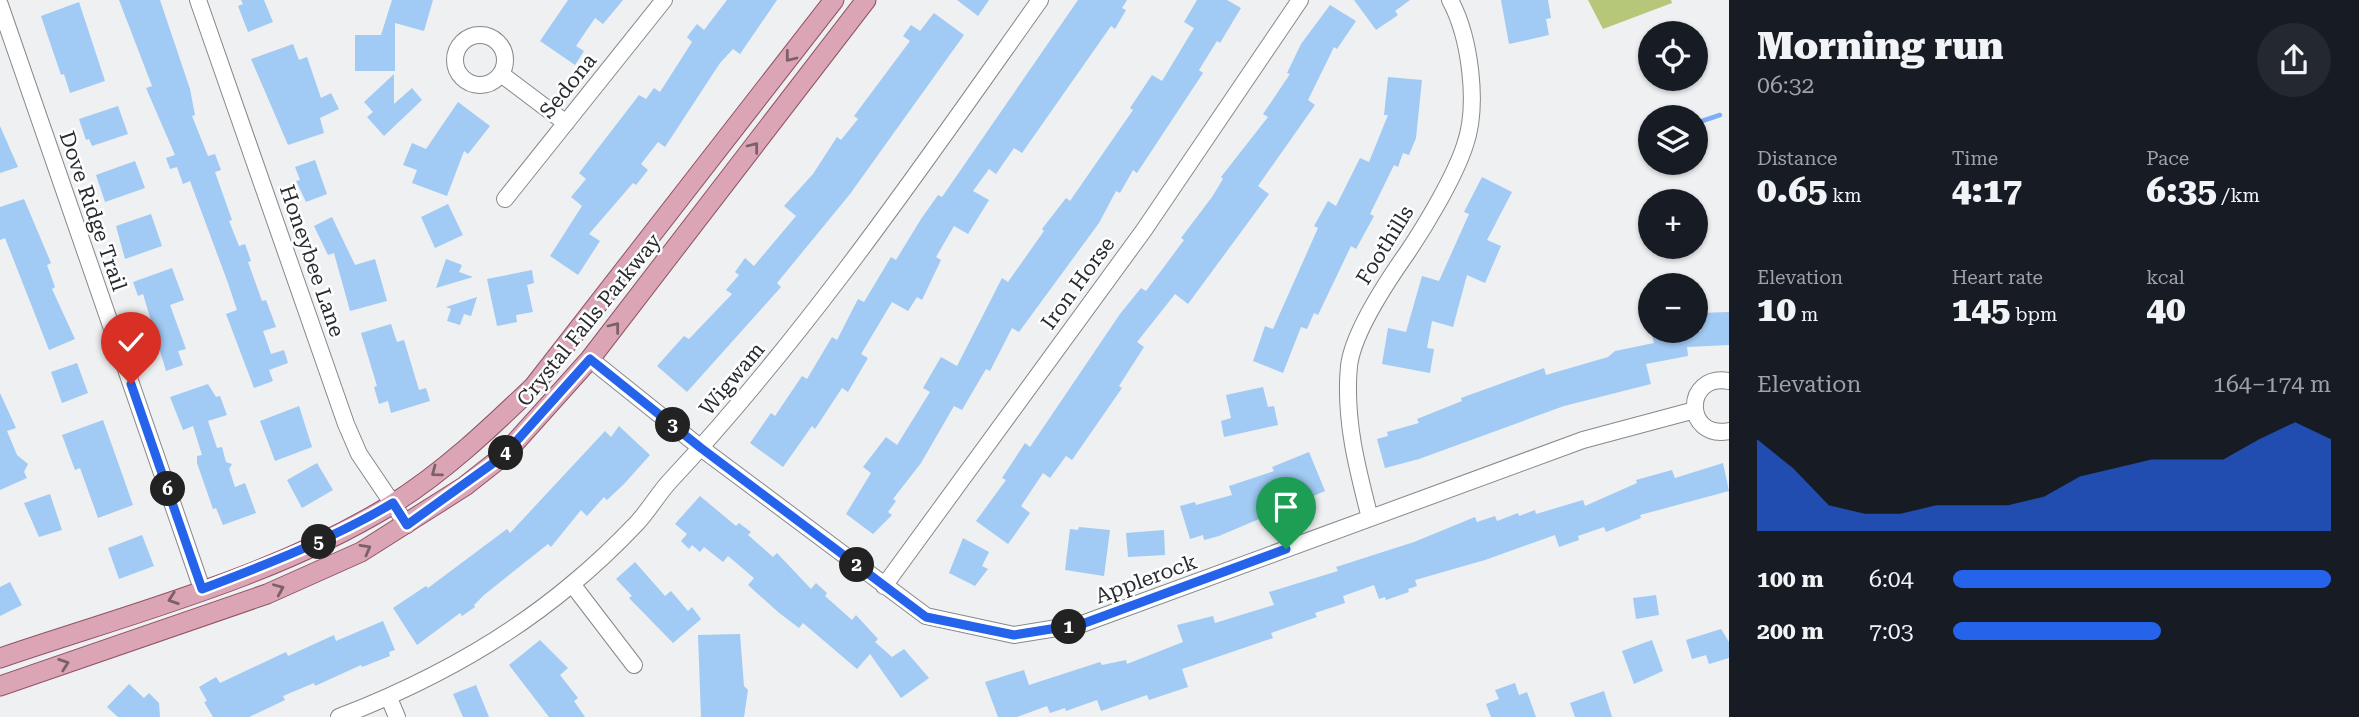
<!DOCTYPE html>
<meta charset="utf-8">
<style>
:root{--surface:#171b24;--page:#242831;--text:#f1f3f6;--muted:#9ea1a6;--accent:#2563eb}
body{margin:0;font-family:"Roboto Serif",serif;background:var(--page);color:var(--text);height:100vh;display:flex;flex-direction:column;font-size:26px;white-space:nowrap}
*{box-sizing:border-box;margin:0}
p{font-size:23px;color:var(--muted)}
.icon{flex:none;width:38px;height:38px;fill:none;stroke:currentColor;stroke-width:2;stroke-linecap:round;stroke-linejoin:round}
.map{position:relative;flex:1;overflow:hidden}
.side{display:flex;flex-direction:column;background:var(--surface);width:630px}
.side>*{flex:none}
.tools{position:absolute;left:1638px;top:21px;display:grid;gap:14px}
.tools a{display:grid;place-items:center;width:70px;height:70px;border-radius:50%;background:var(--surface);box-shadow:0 2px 5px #0004;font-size:35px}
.pin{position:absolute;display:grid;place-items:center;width:60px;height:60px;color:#fff;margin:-72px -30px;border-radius:50% 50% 50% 0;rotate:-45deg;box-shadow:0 0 7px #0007}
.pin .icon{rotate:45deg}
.km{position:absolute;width:35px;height:35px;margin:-18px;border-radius:50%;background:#222;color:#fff;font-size:19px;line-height:35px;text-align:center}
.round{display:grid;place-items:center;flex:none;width:74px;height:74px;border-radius:37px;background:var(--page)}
.summary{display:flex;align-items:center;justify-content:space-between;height:119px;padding:0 28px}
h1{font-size:38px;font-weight:800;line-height:52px}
.stats{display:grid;grid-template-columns:repeat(3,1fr);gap:10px;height:119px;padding:7px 28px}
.stats div{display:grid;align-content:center}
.stats b{font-size:35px;font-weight:800}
.stats small{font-size:19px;font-weight:400}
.stats p{font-size:19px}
.chart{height:196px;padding:14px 28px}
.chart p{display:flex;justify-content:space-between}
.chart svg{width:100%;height:126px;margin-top:7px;fill:var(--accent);opacity:.7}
ul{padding:0 28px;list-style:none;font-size:23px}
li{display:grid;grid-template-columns:112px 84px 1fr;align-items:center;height:52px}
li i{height:18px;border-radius:9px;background:var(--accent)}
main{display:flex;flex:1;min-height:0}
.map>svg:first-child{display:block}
.green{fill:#b6c77a}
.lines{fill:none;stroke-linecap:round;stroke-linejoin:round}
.stream{stroke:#7badfa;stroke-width:4.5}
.building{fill:#a1caf4}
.minor-casing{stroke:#878889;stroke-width:18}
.major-casing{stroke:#8f5365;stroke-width:21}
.minor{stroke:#fff;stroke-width:16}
.major{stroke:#dca5b5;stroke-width:19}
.oneway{stroke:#7a6169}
.route-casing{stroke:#fff;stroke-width:14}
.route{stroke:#2563eb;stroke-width:9}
.labels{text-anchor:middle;stroke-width:5;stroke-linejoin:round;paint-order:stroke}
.street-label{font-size:21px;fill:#2a2a2b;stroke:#fcfeff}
</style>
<main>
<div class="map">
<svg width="1729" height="717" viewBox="0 0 1729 717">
<rect width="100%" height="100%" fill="#eff0f2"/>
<path class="green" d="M1588 0H1671L1672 3 1603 29Z"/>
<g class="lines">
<path class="stream" d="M1696 123 1720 115"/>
</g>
<path class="building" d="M119 0H160L190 89 195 115 192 116 208 156 215 154 221 170 215 172 232 220 229 221 239 246 245 244 251 261 248 262 262 301 266 300 276 327 263 331 271 354 284 350 288 363 269 370 273 381 254 388 226 314 237 310 228 283 190 181 183 184 177 167 170 169 166 158 175 155 146 88 152 86Z
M241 0H264L273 22 248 32 238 6 243 4Z
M392 0H433L424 31 395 23V71H355V35H381Z
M568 0H623L603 24 595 18 576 46 584 51 575 65 540 41Z
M727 0H777L740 54 733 49 720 63 665 147 658 142 641 164 648 170 636 185 633 183 589 234 600 241 578 275 550 256 582 206 571 197 586 179 579 173 639 95 646 99 654 88 660 92 692 42 687 37 697 24 704 30Z
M957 0H989L978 16Z
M1078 0H1127L1122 8 1126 10 1115 29 1111 26 1022 153 1014 148 996 174 989 169 973 191 989 200 968 234 954 226 936 257 941 260 922 300 917 297 908 311 892 302 861 354 868 358 848 392 842 388 815 429 812 426 783 467 750 443 771 413 775 416 802 376 807 379 832 337 837 340 858 299 864 302 891 257 896 260 921 219 938 195 942 197Z
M1197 0H1227L1241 8 1220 43 1217 41 1199 70 1203 73 1137 173 1133 170 1120 193 1116 191 1099 223 1019 332 1012 328 990 371 986 369 962 410 954 406 921 463 893 499 896 501 888 512 892 515 873 534 846 514 871 473 863 467 886 437 897 445 930 392 923 388 941 357 957 366 1002 278 1008 282 1044 231 1042 229 1066 198 1070 201 1133 110 1130 108 1152 75 1162 81 1194 28 1184 22Z
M1354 0H1410L1395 11 1398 15 1376 30Z
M1501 0H1548L1551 18 1546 19 1549 35 1509 44Z
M79 2 105 81 70 93 64 74 61 75 41 16Z
M1330 5 1356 21 1337 49 1334 47 1308 100 1315 105 1258 186 1269 194 1188 304 1175 294 1137 342 1144 347 1119 386 1122 388 1072 460 1066 456 1050 478 1043 473 1021 506 1030 513 1008 544 976 521 1006 480 1002 478 1025 443 1030 447 1120 314 1141 288 1146 291 1184 240 1181 238 1212 197 1223 179 1221 177 1268 117 1263 114 1290 74 1287 73 1301 44Z
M934 13 964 35 850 194 777 283 781 287 687 392 657 366 684 336 689 339 732 294 726 290 739 275 735 272 745 258 754 266 796 216 784 206 813 174 837 137 841 140 858 119 854 116 910 41 903 36 911 25 920 31Z
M293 44 299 60 307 57 321 98 331 93 339 109 320 118 324 133 288 145 251 59Z
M394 74V104L412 88 422 100 384 136 367 117 373 112 364 102Z
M1388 77 1422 80 1416 138 1409 155 1403 153 1398 167 1394 165 1370 214 1374 216 1356 249 1351 246 1318 315 1314 313 1307 329 1301 327 1283 373 1253 361 1265 326 1273 329 1318 228 1314 226 1328 201 1336 206 1360 158 1369 162 1388 115H1384Z
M458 102 490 126 468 154 464 151 447 196 412 183 417 170 403 165 412 143 426 149Z
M118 106 128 134 92 146 89 139 86 140 79 119Z
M0 126 18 167 0 173Z
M315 160 327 194 306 202 296 181 300 180 295 167Z
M135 161 145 188 105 202 96 175Z
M1482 177 1512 192 1487 240 1501 246 1485 283 1467 275 1453 327 1432 321 1427 348 1434 349 1430 373 1382 364 1388 328 1406 332 1422 276 1439 281 1469 214 1464 212Z
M24 199 51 263 47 265 55 287 52 289 75 339 49 350 5 238 0 240V207Z
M448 204 463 235 435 248 421 217Z
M151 214 162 246 125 259 116 226Z
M332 217 355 265 375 259 387 301 350 311 334 253 328 255 314 226Z
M446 259 462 265 459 272 473 277 436 288Z
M172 268 184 300 170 305 186 349 178 351 183 365 166 371 143 294 138 296 133 282Z
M532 270 534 283 527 285 533 312 516 315 517 322 497 326 487 279Z
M477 297 471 316 464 314 460 325 447 321 451 309 446 307Z
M1729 312V345L1687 347 1688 356 1646 364 1651 384 1564 406 1419 459 1385 468 1377 439 1388 436 1387 432 1419 423 1417 419 1462 401 1461 398 1544 368 1546 375 1608 357 1615 351 1654 343 1651 331H1701L1700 313Z
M391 324 397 342 404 340 419 390 426 388 430 401 391 413 388 401 379 404 374 387 377 386 361 333Z
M77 363 88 393 62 403 51 372Z
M208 384 216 397 220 396 227 415 208 421 217 448 222 447 226 462 232 464 229 469 235 487 245 483 256 513 223 525 216 508 213 509 197 463V456L202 455 193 426 183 430 170 397Z
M1263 387 1268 407 1274 406 1278 425 1224 437 1221 421 1231 418 1226 395Z
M0 393 16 428 7 431 17 455 28 464 24 472 27 478 0 490Z
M299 406 312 447 275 461 260 421Z
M103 420 133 505 98 518 80 468 75 470 62 435Z
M619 426 650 455 624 484 607 500 604 497 587 516 581 510 551 547 548 544 514 571 484 595 474 605 475 607 462 616 460 613 417 645 393 608 426 586 428 588 507 529 510 533 605 431 611 437Z
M1309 452 1325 491 1219 536 1204 540 1203 535 1190 539 1180 506 1195 502 1196 505 1232 495 1229 486 1274 471 1272 467Z
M317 463 333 490 302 508 287 480Z
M1723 463 1729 491 1640 515 1641 518 1606 532 1604 527 1578 536 1579 540 1559 547 1555 535 1485 560 1415 580 1417 586 1408 589 1409 592 1386 600 1385 597 1379 599 1374 585 1343 596 1345 603 1315 613 1317 617 1271 633 1273 638 1182 669 1188 687 1149 700 1147 695 1101 711 1097 700 1066 711 1065 708 1050 713 1047 706 1017 717H998L985 682 1024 670 1029 685 1100 662 1102 665 1126 660 1127 664 1183 642 1177 625 1213 616 1215 623 1274 605 1269 592 1338 571 1336 567 1414 542 1475 517 1477 522 1495 516 1497 521 1518 513 1519 516 1535 510 1536 514 1583 500 1585 506 1637 483 1636 480 1672 470 1675 478Z
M50 494 62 530 39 537 24 503Z
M700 496 736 526 739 523 751 532 748 535 773 557 777 553 811 589 816 583 827 593 825 596 852 620 856 615 878 639 875 642 892 657 904 649 929 678 901 698 870 654 857 669 803 623 799 628 778 612 748 585 754 578 728 556 723 562 704 547 700 552 692 545 689 549 681 541 687 534 675 524Z
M1079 527 1110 530 1104 576 1065 570 1070 529 1078 530Z
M1164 530 1165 555 1128 557 1126 533Z
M142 535 154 566 119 579 108 548Z
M963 538 989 552 982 566 988 569 975 586 949 573Z
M635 562 665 596 671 591 688 611 692 607 701 619 673 643 629 598 632 596 616 579Z
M10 582 22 605 0 616V587Z
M1656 595 1659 615 1636 619 1633 598Z
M383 621 395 650 389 652 390 656 362 667 361 665 315 686 314 683 283 696 285 700 249 717H213L204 702 207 701 199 687 216 677 220 683 286 652 288 656 334 635 336 641Z
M1721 629 1729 642V658L1709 664 1706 655 1692 659 1686 640Z
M740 634 744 686 748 690 744 717H701L698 635Z
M540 640 568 668 560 675 578 698 574 701 585 717H549L509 665Z
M1652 640 1663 671 1634 684 1622 651Z
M1515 683 1519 695 1527 692 1536 717H1491L1486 704 1499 699 1495 690Z
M129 684 144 698 149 693 159 703 160 717H118L107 707Z
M476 685 489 717H463L453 694Z
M1604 691 1612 717H1575L1570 703Z"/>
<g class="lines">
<defs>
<path id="minor" d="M198 0 346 424 359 454 407 525
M0 5 202 589
M455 60a25 25 0 1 1 50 0a25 25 0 1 1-50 0Z
M501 74 566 123
M505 199 664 0
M590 359 701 448 926 616 1014 635 1082 624 1583 440 1695 410
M1729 381C1683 373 1684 440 1729 431
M1370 518C1357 468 1344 418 1349 366 1353 333 1388 280 1407 253 1426 225 1455 176 1465 145 1479 105 1470 37 1450 0
M572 584 634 665
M884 586 1144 230 1300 0
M389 698 397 717
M339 717C422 685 503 642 572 584 594 566 617 544 637 523 649 510 658 494 670 481 808 333 923 165 1040 0"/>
<path id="major" d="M0 658C129 614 274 577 391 505 444 472 489 429 534 386L834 0
M0 686 267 594 361 552 465 486 503 456 590 359 866 0"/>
</defs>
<use href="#minor" class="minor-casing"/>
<use href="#major" class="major-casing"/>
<use href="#minor" class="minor"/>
<use href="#major" class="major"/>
</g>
<defs><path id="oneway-chevron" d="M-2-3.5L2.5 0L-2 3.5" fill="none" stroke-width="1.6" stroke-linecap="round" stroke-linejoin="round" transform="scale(1.75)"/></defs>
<g class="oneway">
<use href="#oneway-chevron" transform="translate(790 57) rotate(128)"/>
<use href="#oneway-chevron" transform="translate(754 147) rotate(-52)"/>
<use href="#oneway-chevron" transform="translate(615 327) rotate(-52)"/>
<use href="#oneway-chevron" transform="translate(436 472) rotate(143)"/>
<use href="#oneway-chevron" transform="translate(366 549) rotate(-29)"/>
<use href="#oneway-chevron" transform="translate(279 589) rotate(-23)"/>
<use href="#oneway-chevron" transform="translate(173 599) rotate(161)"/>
<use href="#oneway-chevron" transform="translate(64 664) rotate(-19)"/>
</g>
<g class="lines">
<defs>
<path id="route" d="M131 384 202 589C268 564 332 539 393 503L407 525 503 456 590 359 701 448 926 617 1014 635 1082 624 1286 549"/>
</defs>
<use href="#route" class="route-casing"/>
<use href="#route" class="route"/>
</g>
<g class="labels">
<g class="street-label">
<text transform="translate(568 86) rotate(-51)" y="7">Sedona</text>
<text transform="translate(93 211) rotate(71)" y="7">Dove Ridge Trail</text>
<text transform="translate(1385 245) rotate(-58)" y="7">Foothills</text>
<text transform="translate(312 261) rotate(71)" y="7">Honeybee Lane</text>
<text transform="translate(1078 283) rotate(-54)" y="7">Iron Horse</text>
<text transform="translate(589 320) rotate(-51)" y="7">Crystal Falls Parkway</text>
<text transform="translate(732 379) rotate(-50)" y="7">Wigwam</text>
<text transform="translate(1146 579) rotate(-20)" y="7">Applerock</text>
</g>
</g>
</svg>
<div class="tools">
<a><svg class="icon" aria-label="locate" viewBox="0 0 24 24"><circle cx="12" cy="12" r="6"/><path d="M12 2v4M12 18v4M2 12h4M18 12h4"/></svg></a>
<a><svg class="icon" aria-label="layers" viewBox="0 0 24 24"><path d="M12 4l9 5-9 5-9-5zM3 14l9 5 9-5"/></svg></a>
<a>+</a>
<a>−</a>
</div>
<div class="pin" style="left:1286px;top:549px;background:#1e9e55"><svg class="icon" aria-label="arrive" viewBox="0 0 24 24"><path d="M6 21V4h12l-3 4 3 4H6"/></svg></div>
<div class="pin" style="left:131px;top:384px;background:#d93025"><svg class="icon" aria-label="check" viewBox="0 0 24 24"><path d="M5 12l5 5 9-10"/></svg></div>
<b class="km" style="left:1069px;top:627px">1</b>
<b class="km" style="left:857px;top:565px">2</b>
<b class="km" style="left:673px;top:425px">3</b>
<b class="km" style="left:506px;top:453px">4</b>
<b class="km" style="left:319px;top:542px">5</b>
<b class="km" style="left:168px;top:489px">6</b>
</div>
<section class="side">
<div class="summary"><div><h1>Morning run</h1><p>06:32</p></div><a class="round"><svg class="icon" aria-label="share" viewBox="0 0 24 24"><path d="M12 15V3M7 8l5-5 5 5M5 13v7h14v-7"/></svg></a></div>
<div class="stats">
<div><p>Distance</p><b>0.65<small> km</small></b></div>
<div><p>Time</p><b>4:17</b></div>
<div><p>Pace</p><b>6:35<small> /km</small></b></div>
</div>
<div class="stats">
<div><p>Elevation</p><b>10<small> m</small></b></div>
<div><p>Heart rate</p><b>145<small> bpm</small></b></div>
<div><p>kcal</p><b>40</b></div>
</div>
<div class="chart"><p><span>Elevation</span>164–174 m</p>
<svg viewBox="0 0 160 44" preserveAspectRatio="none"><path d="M0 44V12L10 22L20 35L30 38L40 38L50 35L60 35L70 35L80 32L90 25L100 22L110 19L120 19L130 19L140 12L150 6L160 12V44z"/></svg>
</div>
<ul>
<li><b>100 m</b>6:04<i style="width:100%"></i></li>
<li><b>200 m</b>7:03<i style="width:55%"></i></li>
</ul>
</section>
</main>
